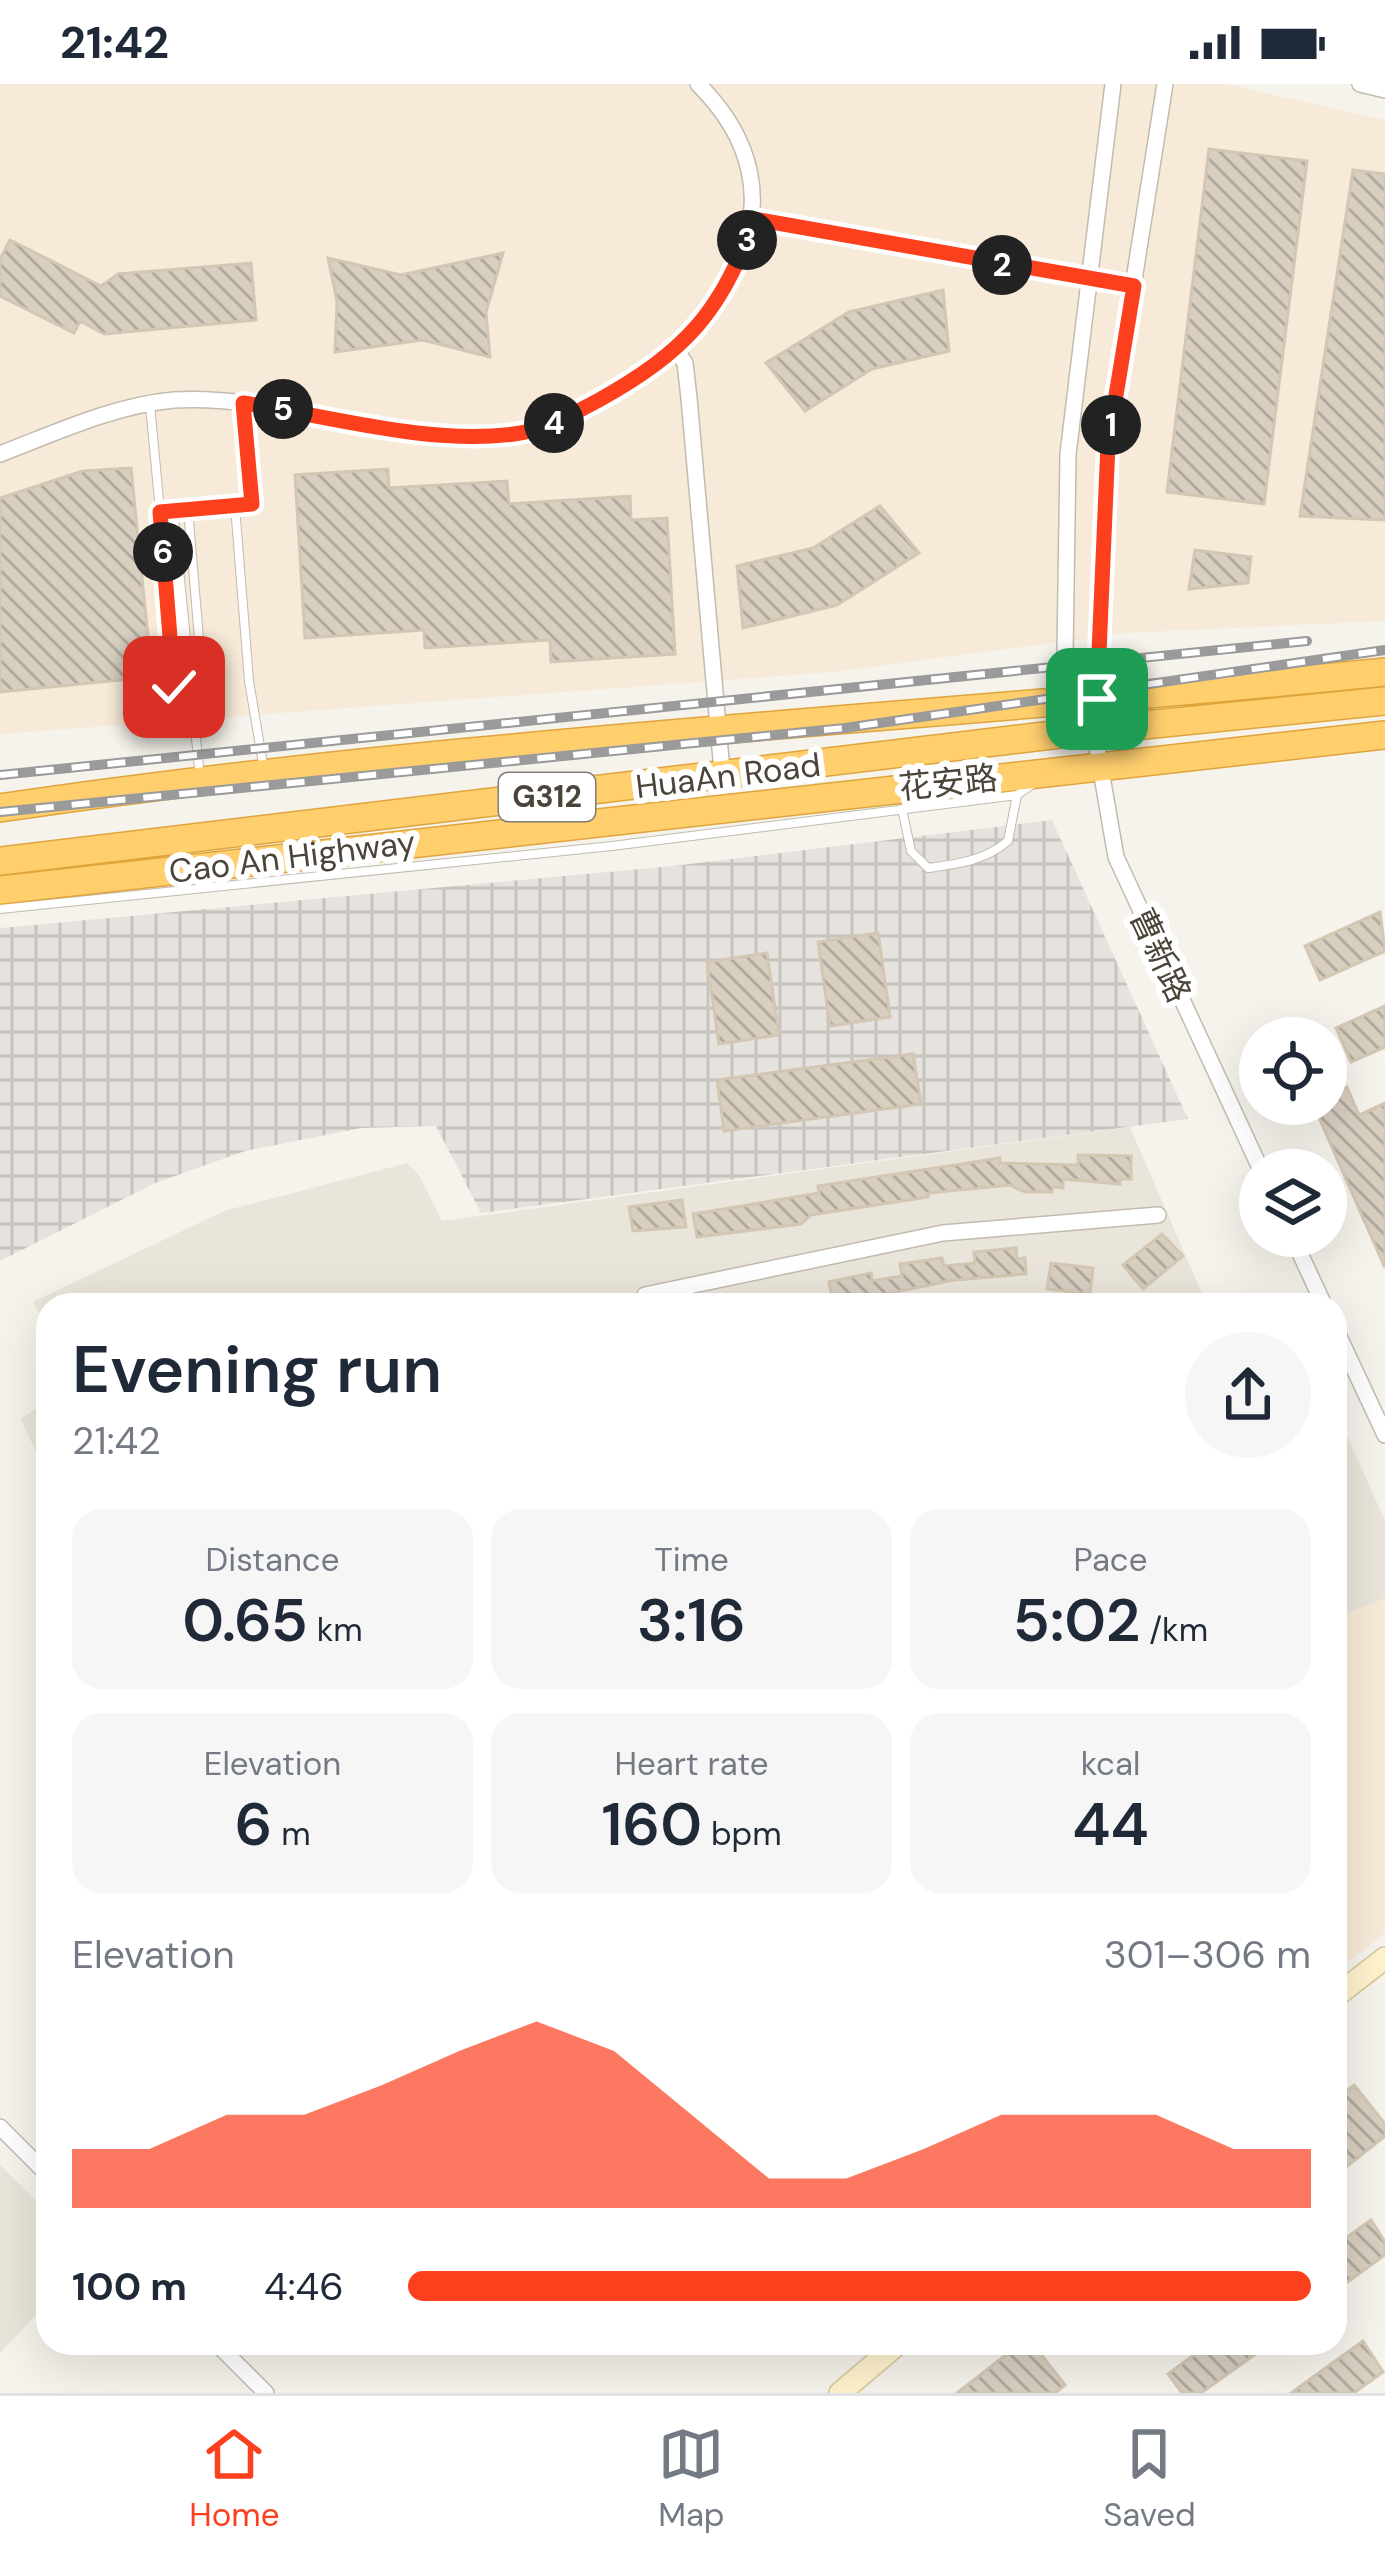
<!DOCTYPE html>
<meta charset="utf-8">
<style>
:root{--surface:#fff;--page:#f6f6f7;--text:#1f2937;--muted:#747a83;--line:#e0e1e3;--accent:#fc3f1d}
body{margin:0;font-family:"DM Sans","Noto Sans SC",sans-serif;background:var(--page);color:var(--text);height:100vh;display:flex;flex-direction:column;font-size:45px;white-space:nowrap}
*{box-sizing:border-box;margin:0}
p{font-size:39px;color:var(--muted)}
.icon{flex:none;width:66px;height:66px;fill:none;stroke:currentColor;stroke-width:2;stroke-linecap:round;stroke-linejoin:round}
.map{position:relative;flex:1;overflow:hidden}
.panel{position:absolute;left:36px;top:1209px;width:1311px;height:1062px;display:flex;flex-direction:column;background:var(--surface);border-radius:36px;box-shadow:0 12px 48px #0002}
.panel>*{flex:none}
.fabs{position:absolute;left:1239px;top:933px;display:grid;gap:24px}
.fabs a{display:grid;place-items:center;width:108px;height:108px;border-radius:50%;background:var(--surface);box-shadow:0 12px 48px #0002;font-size:60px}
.pin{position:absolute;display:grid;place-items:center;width:102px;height:102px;color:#fff;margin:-51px;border-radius:24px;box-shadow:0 6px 18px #0006}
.km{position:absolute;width:60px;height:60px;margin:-30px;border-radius:50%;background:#222;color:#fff;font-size:33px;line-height:60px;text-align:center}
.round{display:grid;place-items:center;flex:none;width:126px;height:126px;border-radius:63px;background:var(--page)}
.summary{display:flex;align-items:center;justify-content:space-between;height:204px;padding:0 36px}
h1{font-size:66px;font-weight:600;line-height:90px}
.stats{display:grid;grid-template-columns:repeat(3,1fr);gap:18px;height:204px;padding:12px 36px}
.stats div{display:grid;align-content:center;border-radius:30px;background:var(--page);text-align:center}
.stats b{font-size:60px;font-weight:600}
.stats small{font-size:33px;font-weight:400}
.stats p{font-size:33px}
.chart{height:336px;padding:24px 36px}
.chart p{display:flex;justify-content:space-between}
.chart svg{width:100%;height:216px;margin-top:12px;fill:var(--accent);opacity:.7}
ul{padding:0 36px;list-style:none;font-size:39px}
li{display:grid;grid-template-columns:192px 144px 1fr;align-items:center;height:90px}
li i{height:30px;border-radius:15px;background:var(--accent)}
.status{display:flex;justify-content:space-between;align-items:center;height:84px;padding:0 60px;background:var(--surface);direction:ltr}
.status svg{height:33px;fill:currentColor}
.tab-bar{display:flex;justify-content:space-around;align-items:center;height:168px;border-top:3px solid var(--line);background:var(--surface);font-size:33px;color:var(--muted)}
.tab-bar a{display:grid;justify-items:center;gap:6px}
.tab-bar .active{color:var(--accent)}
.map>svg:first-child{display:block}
.residential{fill:#eae5da}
.commercial{fill:#f7ead8}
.industrial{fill:url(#industrial-grid)}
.building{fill:url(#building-back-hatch);stroke:#d3c7b4;stroke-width:3}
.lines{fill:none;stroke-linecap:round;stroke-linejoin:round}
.lane-casing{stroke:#c2bbae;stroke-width:10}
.street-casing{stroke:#c2bbae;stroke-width:18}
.secondary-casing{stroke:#d6c79b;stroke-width:24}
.highway-casing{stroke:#e0a43c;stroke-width:30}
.lane{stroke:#fff;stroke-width:8}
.street{stroke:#fff;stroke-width:15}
.secondary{stroke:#fff3cd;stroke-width:21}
.highway{stroke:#ffcf6e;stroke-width:27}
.rail-casing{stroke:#9a9a9a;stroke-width:10}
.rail{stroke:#fff;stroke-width:6;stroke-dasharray:18;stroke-linecap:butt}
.route-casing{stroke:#fff;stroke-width:24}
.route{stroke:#fc3f1d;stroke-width:15}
.labels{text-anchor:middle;stroke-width:12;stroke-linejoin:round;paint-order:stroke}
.shield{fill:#fff;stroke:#817c74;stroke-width:3}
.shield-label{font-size:30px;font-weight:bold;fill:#4b4439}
.street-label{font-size:33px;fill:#4b4439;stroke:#fff}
</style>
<div class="status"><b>21:42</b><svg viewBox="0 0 49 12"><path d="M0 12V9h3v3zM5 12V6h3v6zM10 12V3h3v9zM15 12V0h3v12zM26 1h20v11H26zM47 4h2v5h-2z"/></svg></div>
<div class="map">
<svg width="1385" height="2309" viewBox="0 0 1385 2309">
<defs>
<pattern id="industrial-grid" width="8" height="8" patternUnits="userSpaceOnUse" patternTransform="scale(3)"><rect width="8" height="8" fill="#e6e2dd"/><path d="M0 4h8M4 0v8" fill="none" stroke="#c7c3be"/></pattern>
<pattern id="building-back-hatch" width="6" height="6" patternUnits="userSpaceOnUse" patternTransform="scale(3)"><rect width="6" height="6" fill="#d8cfc1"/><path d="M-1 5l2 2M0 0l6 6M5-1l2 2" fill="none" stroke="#b1aa9e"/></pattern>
</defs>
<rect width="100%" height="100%" fill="#f6f3ec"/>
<path class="residential" d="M1130 1043 1207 1221H48V1243L33 1218 224 1127 407 1079 419 1091 442 1137Z
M48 1316V1395L21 1335Z
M1335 1325 1385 1437V1514L1335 1535Z
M0 2081 48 2128V2218L0 2269Z"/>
<path class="commercial" d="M0 0H1226L1385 36V537L1127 549 833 588 0 650Z
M1385 1514V1849L1335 1888V1535Z"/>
<path class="industrial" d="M1052 736 1188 1035 481 1129 436 1042 361 1044 245 1067 155 1099 0 1177V844L673 782Z"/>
<path class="building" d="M1209 65 1307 77 1264 420 1167 408Z
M1353 86 1385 90V436L1300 432Z
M10 156 101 202 118 190 251 179 256 236 104 250 80 237 74 249 0 212V175Z
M503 169 486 228 490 273 423 256 335 268 337 217 328 174 401 191Z
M943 206 949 267 872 285 805 327 766 279 849 228Z
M131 384 152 593 0 608V414L83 387Z
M388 385 389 404 507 397 509 420 630 412 631 436 667 434 675 570 551 578 550 556 425 564 424 546 305 554 295 391Z
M880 422 919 469 837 521 743 544 737 482 813 464Z
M1195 466 1251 473 1248 499 1189 505Z
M1380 828 1385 867 1320 896 1305 862Z
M878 849 890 933 830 942 818 858Z
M767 869 779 951 719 960 707 878Z
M1385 922V963L1351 978 1336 944Z
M913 970 921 1020 724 1047 717 996Z
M1347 1003 1359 1031 1385 1019V1184L1313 1020H1326V1012Z
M1078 1071 1131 1072V1095H1120V1100L1063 1095V1104L1053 1103 1052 1108H1025L1010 1101 928 1109V1113L811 1131 801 1140 697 1153 693 1130 819 1109 818 1102 1000 1074V1079L1078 1081Z
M682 1116 686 1143 633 1147 629 1123Z
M1162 1150 1183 1172 1143 1205 1123 1181Z
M1016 1164 1017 1175 1025 1174 1026 1190 954 1196 833 1221 829 1198 871 1189 872 1197 902 1192 900 1180 942 1174 944 1182 975 1179 974 1168Z
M1051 1179 1093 1184 1090 1210 1047 1205Z
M1354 2001 1385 2040V2052L1335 2092V2016Z
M1371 2136 1385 2158V2171L1335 2207V2162Z
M1363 2257 1383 2288 1354 2309H1291Z
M1021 2259H1032L1065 2301 1055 2309H957Z
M1210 2259H1271L1201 2309H1182L1168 2290Z"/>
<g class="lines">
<defs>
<path id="lane" d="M150 321 160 427
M235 422 249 597 264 686
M188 425 203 601 174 603 160 428 252 420 243 320
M173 426 200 694
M902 725 911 767 928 784C958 780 984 777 1008 757L1017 711
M0 825 612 762 1017 711 1033 700"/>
<path id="street" d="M1113 0 1068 370 1065 570 1094 646 1116 773 1261 1086
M1360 0 1385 6
M754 135 1134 203
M677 267 685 279 689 314 722 687
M0 370C55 349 115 321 174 316 284 309 415 370 519 349 552 343 582 325 611 309 727 243 813 114 698 0
M1097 619 1108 360 1165 0
M1292 1152 1324 1221
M269 1221H331
M645 1221V1211L943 1149 1158 1131
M1335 1244 1385 1351
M0 2043 48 2091
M216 2259 266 2309"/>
<path id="secondary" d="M1335 1913 1385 1874
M840 2309 899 2259"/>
<path id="highway" d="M0 724C459 656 923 635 1385 588
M0 777 1094 646 1385 617
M0 806 1385 651"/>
</defs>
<use href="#lane" class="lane-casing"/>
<use href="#street" class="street-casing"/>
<use href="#secondary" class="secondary-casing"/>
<use href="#highway" class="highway-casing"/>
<use href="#lane" class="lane"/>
<use href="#street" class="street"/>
<use href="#secondary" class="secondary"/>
<use href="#highway" class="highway"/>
<defs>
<path id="rail" d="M0 691 1307 557
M0 728 845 644 1385 566"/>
</defs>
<use href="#rail" class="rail-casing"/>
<use href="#rail" class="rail"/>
</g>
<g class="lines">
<defs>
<path id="route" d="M174 603 160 428 252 420 243 319C329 332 427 361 514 350 544 346 573 330 599 316 683 269 723 228 754 135L1134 202 1108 360 1097 615"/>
</defs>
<use href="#route" class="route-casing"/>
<use href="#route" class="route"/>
</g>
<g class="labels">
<rect class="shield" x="499" y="689" width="96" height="48" rx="9"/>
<g class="shield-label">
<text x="547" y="723">G312</text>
</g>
<g class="street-label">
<text transform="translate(728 691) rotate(-7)" y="12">HuaAn Road</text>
<text transform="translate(948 698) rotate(-6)" y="12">花安路</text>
<text transform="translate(292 772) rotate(-7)" y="12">Cao An Highway</text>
<text transform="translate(1161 871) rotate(65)" y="12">曹新路</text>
</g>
</g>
</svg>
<div class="fabs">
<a><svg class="icon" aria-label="locate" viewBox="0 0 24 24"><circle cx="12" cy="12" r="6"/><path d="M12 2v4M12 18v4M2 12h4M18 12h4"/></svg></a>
<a><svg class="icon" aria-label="layers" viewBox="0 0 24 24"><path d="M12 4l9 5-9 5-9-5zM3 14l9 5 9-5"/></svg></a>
</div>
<div class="pin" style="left:1097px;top:615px;background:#1e9e55"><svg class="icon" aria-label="arrive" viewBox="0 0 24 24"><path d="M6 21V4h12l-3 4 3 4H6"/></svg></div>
<div class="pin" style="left:174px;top:603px;background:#d93025"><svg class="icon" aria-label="check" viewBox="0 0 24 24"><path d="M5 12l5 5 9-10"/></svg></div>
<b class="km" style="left:1111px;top:341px">1</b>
<b class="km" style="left:1002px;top:181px">2</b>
<b class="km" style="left:747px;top:156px">3</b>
<b class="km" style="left:554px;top:339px">4</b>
<b class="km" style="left:283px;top:325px">5</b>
<b class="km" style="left:163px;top:468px">6</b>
<section class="panel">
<div class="summary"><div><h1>Evening run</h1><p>21:42</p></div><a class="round"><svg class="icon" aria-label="share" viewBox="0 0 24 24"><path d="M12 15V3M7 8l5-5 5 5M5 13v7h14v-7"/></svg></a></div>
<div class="stats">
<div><p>Distance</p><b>0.65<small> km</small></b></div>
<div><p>Time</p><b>3:16</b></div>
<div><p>Pace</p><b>5:02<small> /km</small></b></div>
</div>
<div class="stats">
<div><p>Elevation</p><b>6<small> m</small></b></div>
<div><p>Heart rate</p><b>160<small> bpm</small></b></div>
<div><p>kcal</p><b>44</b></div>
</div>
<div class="chart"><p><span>Elevation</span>301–306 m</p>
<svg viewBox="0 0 160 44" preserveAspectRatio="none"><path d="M0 44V32L10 32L20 25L30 25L40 19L50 12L60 6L70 12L80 25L90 38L100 38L110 32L120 25L130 25L140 25L150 32L160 32V44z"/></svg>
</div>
<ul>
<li><b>100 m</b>4:46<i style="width:100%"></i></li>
</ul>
</section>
</div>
<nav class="tab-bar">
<a class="active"><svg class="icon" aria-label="home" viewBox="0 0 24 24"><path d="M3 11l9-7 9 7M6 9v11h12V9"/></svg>Home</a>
<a><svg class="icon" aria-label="map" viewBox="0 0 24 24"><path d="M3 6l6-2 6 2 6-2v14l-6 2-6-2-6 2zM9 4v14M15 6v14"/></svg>Map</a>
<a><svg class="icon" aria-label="saved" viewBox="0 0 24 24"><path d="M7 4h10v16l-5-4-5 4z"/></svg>Saved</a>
</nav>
